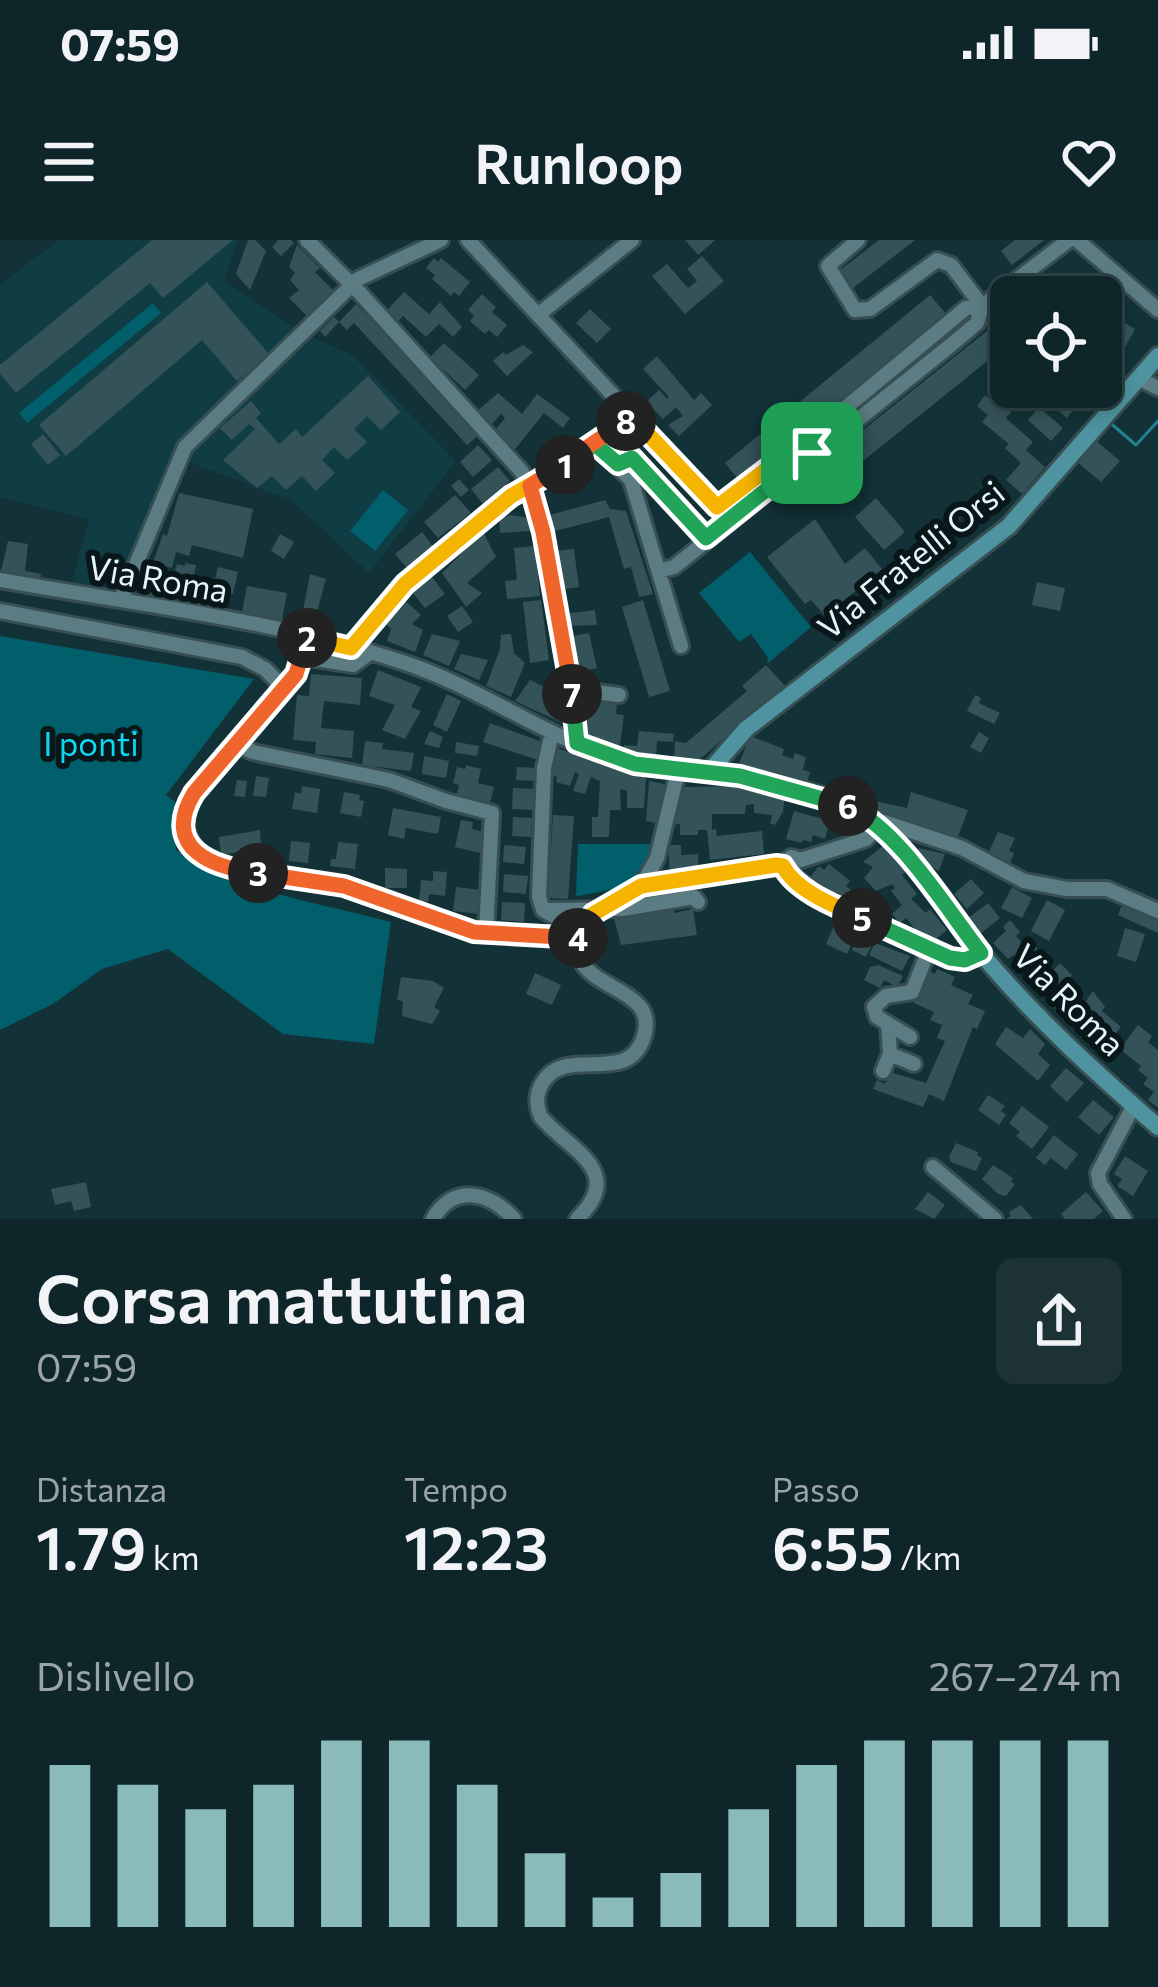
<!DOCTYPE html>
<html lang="it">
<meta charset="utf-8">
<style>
:root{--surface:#0e2629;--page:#1c3235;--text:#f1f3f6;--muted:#9ba5a8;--line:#2e4346;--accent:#8bbbb9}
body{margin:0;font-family:Commissioner,sans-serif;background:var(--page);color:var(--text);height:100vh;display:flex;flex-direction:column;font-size:45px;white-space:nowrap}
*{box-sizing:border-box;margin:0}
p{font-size:39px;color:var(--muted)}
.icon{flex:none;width:66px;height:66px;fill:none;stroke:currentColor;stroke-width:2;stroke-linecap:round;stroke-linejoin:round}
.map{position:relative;height:979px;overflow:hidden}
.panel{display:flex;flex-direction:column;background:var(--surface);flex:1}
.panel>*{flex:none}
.buttons{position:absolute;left:990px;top:36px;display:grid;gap:24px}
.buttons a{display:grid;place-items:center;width:132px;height:132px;border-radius:18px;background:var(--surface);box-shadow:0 6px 18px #0003,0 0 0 3px var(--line);font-size:60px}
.pin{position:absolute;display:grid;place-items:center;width:102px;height:102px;color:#fff;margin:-51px;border-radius:24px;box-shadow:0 6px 18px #0006}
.km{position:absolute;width:60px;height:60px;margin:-30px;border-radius:50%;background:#222;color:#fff;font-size:33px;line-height:60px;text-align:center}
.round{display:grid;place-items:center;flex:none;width:126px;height:126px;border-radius:18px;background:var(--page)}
.headline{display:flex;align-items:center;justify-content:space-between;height:204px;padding:0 36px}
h1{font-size:66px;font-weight:600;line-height:90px}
.stats{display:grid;grid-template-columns:repeat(3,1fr);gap:18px;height:204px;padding:12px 36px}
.stats div{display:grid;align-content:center}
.stats b{font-size:60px;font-weight:600}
.stats small{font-size:33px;font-weight:400}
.stats p{font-size:33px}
.chart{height:336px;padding:24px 36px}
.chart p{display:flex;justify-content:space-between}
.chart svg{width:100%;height:216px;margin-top:12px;stroke:var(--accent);stroke-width:6}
.status{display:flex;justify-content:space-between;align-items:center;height:84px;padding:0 60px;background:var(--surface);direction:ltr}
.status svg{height:33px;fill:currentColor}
header{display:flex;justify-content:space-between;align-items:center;height:156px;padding:0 36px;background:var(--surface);font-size:54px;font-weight:600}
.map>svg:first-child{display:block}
.built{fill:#103d44}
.green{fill:#005f6a}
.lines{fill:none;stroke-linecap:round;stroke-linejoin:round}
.stream{stroke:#228290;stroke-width:3}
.building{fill:#345359}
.minor-casing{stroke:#374e53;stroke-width:20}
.major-casing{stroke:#374e53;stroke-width:22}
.minor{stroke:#5b7c82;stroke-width:14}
.major{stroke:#4e939f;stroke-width:16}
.split-1-casing{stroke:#fff;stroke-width:24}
.split-2-casing{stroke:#fff;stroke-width:24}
.split-3-casing{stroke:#fff;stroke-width:24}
.split-4-casing{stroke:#fff;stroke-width:24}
.split-5-casing{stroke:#fff;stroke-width:24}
.split-6-casing{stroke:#fff;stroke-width:24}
.split-7-casing{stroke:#fff;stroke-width:24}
.split-8-casing{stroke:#fff;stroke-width:24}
.split-9-casing{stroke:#fff;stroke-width:24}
.split-1{stroke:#22a559;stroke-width:15}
.split-2{stroke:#f5b400;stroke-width:15}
.split-3{stroke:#f0652b;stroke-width:15}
.split-4{stroke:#f0652b;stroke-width:15}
.split-5{stroke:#f5b400;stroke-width:15}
.split-6{stroke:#22a559;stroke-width:15}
.split-7{stroke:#22a559;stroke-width:15}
.split-8{stroke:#f0652b;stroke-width:15}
.split-9{stroke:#f5b400;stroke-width:15}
.labels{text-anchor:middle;stroke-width:12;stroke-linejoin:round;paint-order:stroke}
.street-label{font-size:33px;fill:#e4f6f9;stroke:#0a171a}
.park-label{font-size:33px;fill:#0dd9f2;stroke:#0a171a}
</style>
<div class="status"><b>07:59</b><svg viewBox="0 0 49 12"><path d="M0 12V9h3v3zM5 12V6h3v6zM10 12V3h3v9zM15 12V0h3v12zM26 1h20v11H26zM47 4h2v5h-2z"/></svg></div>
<header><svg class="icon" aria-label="menu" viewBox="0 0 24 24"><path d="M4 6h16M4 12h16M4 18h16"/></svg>Runloop<svg class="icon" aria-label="heart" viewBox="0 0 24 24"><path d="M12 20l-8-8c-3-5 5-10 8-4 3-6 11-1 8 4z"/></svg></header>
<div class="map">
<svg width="1158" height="979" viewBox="0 0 1158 979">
<rect width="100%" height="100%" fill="#123237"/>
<path class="built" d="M59 0H238L224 40 299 91 352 115 456 221 369 333 291 260 173 216 122 349 72 342 89 279 0 257V45Z"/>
<path class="green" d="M153 63 161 73 27 183 19 173Z
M383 250 408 270 375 311 350 291Z
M750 312 811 387 767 424 768 418 751 394 739 402 699 353Z
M0 396 254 439 166 555 178 564 174 573 176 610C237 652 320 663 391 682L374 804 283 794 168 709 102 729 53 764 0 790Z
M578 604H651C644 647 613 650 576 656Z"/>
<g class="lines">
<path class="stream" d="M1069 147 1101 174
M1108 181 1136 205 1158 181"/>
</g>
<path class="building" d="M152 0H233L163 58 150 43 16 153 0 134V125Z
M248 0H255L266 11 250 50 236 34Z
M278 0H291L294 3 281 16 272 7Z
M685 0H715L698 15Z
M879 0H915L853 48 840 30Z
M1015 0H1044L1012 25 1001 11Z
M297 5 320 28 315 32 336 53 310 79 289 58 299 50 290 40 295 33 289 27Z
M702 16 724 41 685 74 652 36 667 24 688 48 697 41 687 29Z
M434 18 438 22 441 18 470 42 459 56 454 52 451 56 432 39 435 35 426 28Z
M207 42 269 114 237 141 202 100 66 216 39 185Z
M404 52 429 74 440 62 462 87 453 97 439 84 426 97 403 76 394 86 382 76Z
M482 54 496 67 492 72 507 85 497 97 489 90 485 94 470 81 474 76 468 70Z
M930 55 946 74 740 241 725 223Z
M356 64 479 195 467 205 354 83 347 90 339 82Z
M590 69 611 89 597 103 576 83Z
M1105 71 1135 89 1113 129 1101 132V73Z
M1007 75 1011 80V102L863 221 848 202Z
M334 77 339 82 325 97 320 91Z
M444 103 479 135 465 150 430 117Z
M523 105 533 112 507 136 493 121 503 112 506 115Z
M657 116 694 160 701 153 712 165 679 196 668 185 683 176 676 167 663 179 646 162 659 150 667 159 669 157 643 129Z
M368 136 400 172 381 190 367 176 354 189 367 202 347 220 334 207 322 220 335 233 316 251 302 236 286 250 272 236 257 248 223 220 255 189 249 184 232 200 220 188 251 161 261 173 256 178 279 204 296 189 302 197Z
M1009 147H1032L1006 178 1033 202 1026 210 1045 227 1022 254 1006 240 1021 223 1005 208 1009 204 982 182 988 175 977 166 985 155 995 164Z
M1065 149 1080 161 1067 178 1052 166Z
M498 153 522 174 537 154 570 178 563 188 544 173 512 213 493 193 505 178 501 174 488 188 475 173Z
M1039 167 1063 188 1051 201 1028 180Z
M43 194 60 215 48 225 31 204Z
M1095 200 1120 221 1101 242 1076 221Z
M478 205 492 220 473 237 460 222Z
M498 227 510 241 483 264 471 249Z
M459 239 469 250 461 257 451 246Z
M179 253 253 269 243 318 192 305 189 316 176 312 172 328 153 323 163 294 167 296Z
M455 255 471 273 438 298 424 282Z
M876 258 905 292 884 310 855 277Z
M605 260 610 269 626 271 653 354 639 357 631 327 624 329 609 277 555 291 550 275Z
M511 275 529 278 530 291 500 293 499 278Z
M815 279 845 324 865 308 882 329 825 376 811 360 805 364 767 317Z
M422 292 433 306 407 328 395 314Z
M483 292 496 317 467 343 482 353 466 367 442 333Z
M280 294 294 302 284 319 271 311Z
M8 301 28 304 25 331 41 334 40 343 0 335Z
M535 306 540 356 507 359 505 341 517 340 514 308Z
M574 309 579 347 560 350 554 311Z
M185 323 196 325 192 346 198 347 194 366 177 362 181 345 172 343 177 324 185 326Z
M218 327 238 332 233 354 224 352 220 371 202 367 206 349 212 351Z
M310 334 326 339 312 390 300 386Z
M149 337 167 341 163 358 145 354Z
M432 337 445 354 425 368 412 352Z
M1037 342 1065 348 1060 371 1032 365Z
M247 346 287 353 282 380 242 372Z
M402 358 421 375 412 384 423 390 415 412 387 401 391 389 383 381Z
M541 360 549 420 530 423 523 362Z
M643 360 670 451 649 457 622 367Z
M462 366 473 382 458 392 447 376Z
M595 370 597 385 565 386 563 374Z
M589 393 597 428 575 433 567 397Z
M432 394 460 401 449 426 423 415Z
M511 394 514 413 525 423 511 457 486 446 500 409 501 395Z
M461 414 488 420 479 440 454 429Z
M766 425 785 446 694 524 674 519 675 501 686 503 747 451 742 446Z
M378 430 421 447 411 467 421 471 405 499 382 490 395 465 369 456Z
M311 434 362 438 360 465 324 461 321 488 354 491 352 518 315 514 316 502 293 500 297 455 309 456Z
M553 438 561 439 568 486 515 461 530 440 551 450Z
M447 454 461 461 447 492 433 485Z
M975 455 981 458 979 463 1000 473 994 484 967 471Z
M576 457 617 463 616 474 624 475 619 512 581 501Z
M490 483 545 503 541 521 483 502Z
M430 491 443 497 439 508 424 504Z
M639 491 674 494 673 502 657 501 656 517 623 515 624 505 637 506Z
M979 492 989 498 981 513 970 507Z
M750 496 784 509 782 515 793 519 795 513 806 517 803 530 810 532 805 551 737 529Z
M365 501 383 503 382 509 414 513 411 531 362 525Z
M456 502 479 506 477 516 455 513Z
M554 507 646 538 644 568H627V551L620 549 621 570H610L609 597H592V577H598L600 541 591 537 585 554 573 551 579 534 575 532 570 546 556 542 557 537 547 534Z
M424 516 449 521 446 538 422 534Z
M466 525 481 529 478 543 494 547 489 566 456 558 459 545 453 543 457 527 465 529Z
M517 527 537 528 536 541 516 540Z
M256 536 269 538 266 557 253 556Z
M237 540 247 541 245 557 234 556Z
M649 541 670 545 659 584 646 581Z
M302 546 320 549 317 573 292 569 295 552 301 554Z
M755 546 785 553 783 572 775 585 770 583 772 575 754 573V564L746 565 745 574H712V590L716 589 717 596 762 591 764 614 710 620 707 590H698V595H680V584L670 585 678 547Z
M513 548 534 549 533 570 512 569Z
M344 552 360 555 359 560 364 561 361 577 340 573Z
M911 552 968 570 956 602 878 576 875 561 907 568Z
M393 568 441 577 438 594 406 588 404 599 388 595Z
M794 571 830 581 825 599 813 595 811 602 803 600 801 603 786 599Z
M553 575 574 576 568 659 548 658Z
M513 577 532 578 531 597 512 596Z
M461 580 473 582 472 589 485 592 481 613 455 607Z
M260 590 261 608 221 615 219 597Z
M998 592 1015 598 1009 611 1014 613 1009 626 987 616Z
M291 601 310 603 308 623 289 621Z
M338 602 358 604 355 629 330 626 331 619H336Z
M885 604 907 631 902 635 917 654 911 659 926 673 930 669 947 690 935 700 931 696 925 701 906 678 900 683 892 674 902 665 891 651 895 648 892 644 876 651 864 638 873 627 863 622Z
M504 605 526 607 524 624 503 622Z
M668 605H681V615L698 614 699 633 670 634Z
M919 608 945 614 939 631 915 617Z
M829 624 850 641 846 646 864 661 858 669 838 653 835 656 825 648 822 652 808 640 819 626 824 630Z
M385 628 407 629V648H385Z
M433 631 447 632 445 656 429 654 428 662 419 661 421 640 433 641Z
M504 634 528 636 526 654 503 652Z
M971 639 984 653 967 669 954 654Z
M456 647 481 650 478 674 453 671Z
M1012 647 1032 658 1022 678 1001 668Z
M1047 660 1065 670 1049 701 1031 691Z
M502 662 525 663 524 682 501 680Z
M988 663 1000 678 980 694 967 679Z
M1122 664 1158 680V693L1118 675Z
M673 667 674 673 693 669 697 695 621 705 614 678Z
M1010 680 1020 692 1016 696 1023 704 1029 699 1043 715 1025 730 1013 715 1008 719 993 703 1006 691 1003 687Z
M836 681 853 689 851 693 856 695 847 714 826 704Z
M1125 688 1145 694 1136 722 1117 716Z
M860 693 874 700 866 717 852 710Z
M875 703 910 716 902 731 869 715Z
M1060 723 1072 735 1067 740 1079 753 1060 773 1048 762 1054 756 1041 743Z
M878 725 903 736 897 747 884 740 880 748 864 740 870 727Z
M937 729 955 737 951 745 973 755 968 764 985 771 977 789 973 787 944 861 929 854 923 867 873 849 877 840 885 844 890 832 926 843 945 801 937 798 942 785 930 780 934 772 914 763 928 731 935 734Z
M535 733 561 745 552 765 526 754Z
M401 737 433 741 444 748 434 767 440 771 432 784 402 776 403 761 397 760Z
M1093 751 1105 767 1102 771 1121 787 1114 795 1120 800 1105 817 1091 805 1099 796 1075 777Z
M1138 785 1152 796 1148 802 1158 810V868L1148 860 1154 852 1143 844 1148 838 1138 830 1141 826 1120 809Z
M1006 787 1023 798 1030 789 1045 804 1038 814 1050 825 1038 841 995 804Z
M1066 828 1084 843 1067 862 1050 846Z
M988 855 1005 866 1001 871 1006 875 999 885 978 870Z
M1093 860 1114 877 1099 895 1078 877Z
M1022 866 1049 887 1032 909 1016 896 1020 892 1009 883Z
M1054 895 1078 914 1066 930 1051 918 1045 925 1036 918Z
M956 903 978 912 977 915 982 918 976 931 951 922 949 917Z
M1125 916 1148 931 1133 956 1117 946 1122 939 1114 934Z
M993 925 1013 938 1011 942 1015 944 1006 956 998 954 982 939Z
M86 942 91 967 74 971 71 961 55 965 51 949Z
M928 952 945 965 934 979 915 969Z
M1086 952 1103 971 1094 979H1065L1061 974Z
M1021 965 1033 979H1006L1011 976 1009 972Z"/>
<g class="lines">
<defs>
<path id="minor" d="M307 0 360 53 522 232 538 268 570 439 577 503
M468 0 722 272
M858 0 828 26 855 70 870 69 937 20 951 25 982 66
M1077 0 1158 70
M539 74 632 0
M1138 138 1158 148
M595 204 631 240 681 406
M618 224 629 217 635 219 707 298
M717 267 826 184 966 68 982 66 1069 0
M659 331 674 327 951 105 977 83 982 66
M0 340C133 364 273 379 402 422 483 448 553 504 636 524 659 530 684 532 708 533
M124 353 185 207 358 39 441 0
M0 371 242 417 265 429 283 447
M306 397 301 427 190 558 185 589 199 616 230 630 344 647 460 689 581 699
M351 408 396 352 486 276 632 177
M303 417 353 425 371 412
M571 449 619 455
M552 492 544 528 539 657 543 670 566 683 581 699
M235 504 253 512 389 540 446 561 492 573 486 693
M795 637 827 662 949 718 966 720 981 713
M641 647 657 618 678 531
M546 670 622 669 694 657 698 662
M888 784 890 814 914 824
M910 797 877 777 874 767 886 756 912 752 929 709
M883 831 890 814
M933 927 995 979
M433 979C453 943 490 952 514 979
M577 979C628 930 567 909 541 877 536 865 535 854 543 842 566 804 629 848 644 796 658 750 592 751 579 717L590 677 641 647 783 626 791 617 801 620 866 599 884 582 962 608 1024 641 1067 649H1107L1158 671
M1124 979 1100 944 1098 933 1134 865"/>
<path id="major" d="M1158 116 1009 286 746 489 708 533C746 536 828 552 860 572 906 601 945 669 980 712 1033 776 1095 832 1158 887"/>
</defs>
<use href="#minor" class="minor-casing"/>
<use href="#major" class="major-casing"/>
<use href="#minor" class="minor"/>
<use href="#major" class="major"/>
</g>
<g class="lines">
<defs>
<path id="split-1" d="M565 225 595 204 618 224 632 218 706 298 812 213"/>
<path id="split-2" d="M307 398 351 408 405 344 511 256 565 225"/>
<path id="split-3" d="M258 633C214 628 160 609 194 553L296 434 307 398"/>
<path id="split-4" d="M258 633 344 646 474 692 578 698"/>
<path id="split-5" d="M578 698 593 674 641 646 776 625 783 626C796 651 835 666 862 678"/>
<path id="split-6" d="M848 566C900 591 945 667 981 713L965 720 950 718 862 678"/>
<path id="split-7" d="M572 454 577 503 635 524 740 536 848 566"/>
<path id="split-8" d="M572 454 543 292 530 246 626 181"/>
<path id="split-9" d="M626 181 632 177 717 267 826 184 835 195 812 213"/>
</defs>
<use href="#split-1" class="split-1-casing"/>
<use href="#split-2" class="split-2-casing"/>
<use href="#split-3" class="split-3-casing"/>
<use href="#split-4" class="split-4-casing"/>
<use href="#split-5" class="split-5-casing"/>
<use href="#split-6" class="split-6-casing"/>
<use href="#split-7" class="split-7-casing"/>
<use href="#split-8" class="split-8-casing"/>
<use href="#split-9" class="split-9-casing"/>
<use href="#split-1" class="split-1"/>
<use href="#split-2" class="split-2"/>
<use href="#split-3" class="split-3"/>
<use href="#split-4" class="split-4"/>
<use href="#split-5" class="split-5"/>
<use href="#split-6" class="split-6"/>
<use href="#split-7" class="split-7"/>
<use href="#split-8" class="split-8"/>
<use href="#split-9" class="split-9"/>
</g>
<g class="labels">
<g class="street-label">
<text transform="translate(911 320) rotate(-39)" y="12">Via Fratelli Orsi</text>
<text transform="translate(158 339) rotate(10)" y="12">Via Roma</text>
<text transform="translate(1069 760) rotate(45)" y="12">Via Roma</text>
</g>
<g class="park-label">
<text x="91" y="516">I ponti</text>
</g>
</g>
</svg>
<div class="buttons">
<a><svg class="icon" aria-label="locate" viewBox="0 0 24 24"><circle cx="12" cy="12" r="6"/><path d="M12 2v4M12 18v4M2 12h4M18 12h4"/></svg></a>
</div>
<div class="pin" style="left:812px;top:213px;background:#1e9e55"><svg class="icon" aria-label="arrive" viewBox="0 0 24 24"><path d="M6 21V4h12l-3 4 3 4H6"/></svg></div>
<b class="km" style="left:565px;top:225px">1</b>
<b class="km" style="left:307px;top:398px">2</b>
<b class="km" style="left:258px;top:633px">3</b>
<b class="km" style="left:578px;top:698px">4</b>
<b class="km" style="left:862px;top:678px">5</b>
<b class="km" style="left:848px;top:566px">6</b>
<b class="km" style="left:572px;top:454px">7</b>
<b class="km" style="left:626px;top:181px">8</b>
</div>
<section class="panel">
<div class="headline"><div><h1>Corsa mattutina</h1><p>07:59</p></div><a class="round"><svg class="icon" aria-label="share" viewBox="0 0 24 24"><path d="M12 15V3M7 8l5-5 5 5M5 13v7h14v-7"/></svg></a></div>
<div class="stats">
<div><p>Distanza</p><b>1.79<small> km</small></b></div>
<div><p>Tempo</p><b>12:23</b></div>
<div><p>Passo</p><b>6:55<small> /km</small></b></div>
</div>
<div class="chart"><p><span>Dislivello</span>267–274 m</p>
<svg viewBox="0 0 160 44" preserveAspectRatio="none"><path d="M5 44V11M15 44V15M25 44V20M35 44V15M45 44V6M55 44V6M65 44V15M75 44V29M85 44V38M95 44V33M105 44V20M115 44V11M125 44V6M135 44V6M145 44V6M155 44V6"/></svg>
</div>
</section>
